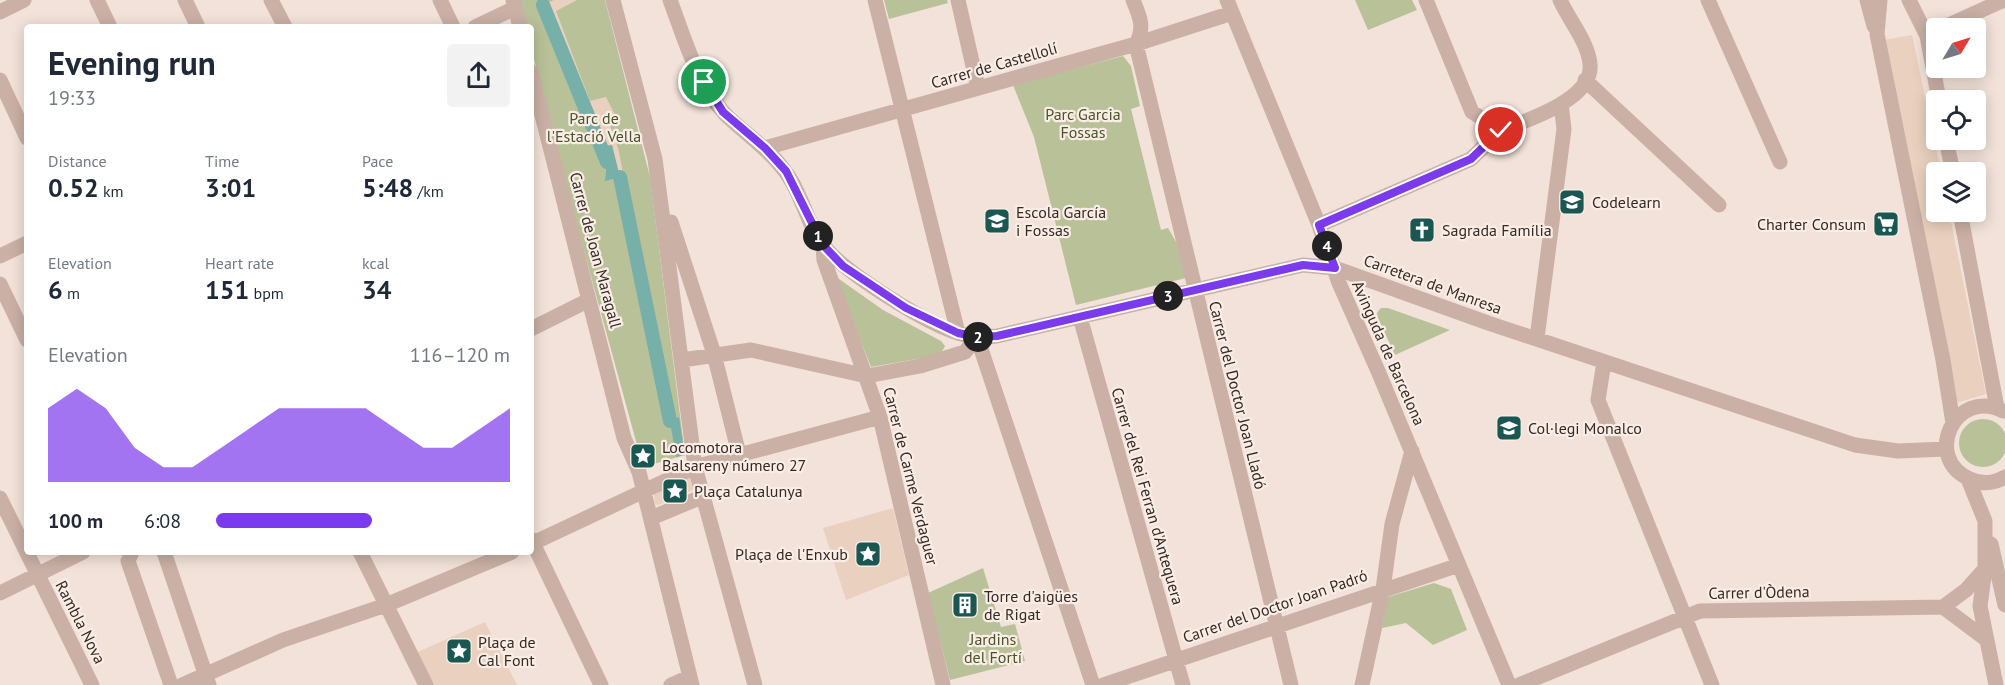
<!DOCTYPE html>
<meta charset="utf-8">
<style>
:root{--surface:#fff;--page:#f2f2f3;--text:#1f2937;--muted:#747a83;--accent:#7c3aed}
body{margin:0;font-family:"PT Sans",sans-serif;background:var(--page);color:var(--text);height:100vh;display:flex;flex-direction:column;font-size:22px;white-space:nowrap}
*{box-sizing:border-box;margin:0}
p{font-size:20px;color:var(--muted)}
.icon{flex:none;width:33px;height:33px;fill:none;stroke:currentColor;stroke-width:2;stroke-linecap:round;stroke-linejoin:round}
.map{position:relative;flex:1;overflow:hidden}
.side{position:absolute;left:24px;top:24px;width:510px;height:531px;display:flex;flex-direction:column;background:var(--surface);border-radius:6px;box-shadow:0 3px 15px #0003}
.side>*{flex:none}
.needle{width:39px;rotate:52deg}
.fabs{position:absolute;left:1926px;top:18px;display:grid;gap:12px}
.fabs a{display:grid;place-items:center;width:60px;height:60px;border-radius:6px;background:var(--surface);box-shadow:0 3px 15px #0003;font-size:30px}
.pin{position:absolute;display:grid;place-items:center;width:51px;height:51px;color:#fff;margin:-26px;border:3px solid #fff;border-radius:50%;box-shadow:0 2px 6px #0007}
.km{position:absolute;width:30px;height:30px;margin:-15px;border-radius:50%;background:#222;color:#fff;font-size:16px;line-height:30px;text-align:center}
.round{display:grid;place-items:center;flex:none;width:63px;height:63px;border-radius:6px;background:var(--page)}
.summary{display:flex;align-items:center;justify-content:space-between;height:102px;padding:0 24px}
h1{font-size:33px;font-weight:800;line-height:45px}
.figures{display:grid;grid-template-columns:repeat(3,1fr);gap:9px;height:102px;padding:6px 24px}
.figures div{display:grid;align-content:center}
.figures b{font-size:26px;font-weight:800}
.figures small{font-size:16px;font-weight:400}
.figures p{font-size:16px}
.chart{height:168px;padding:12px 24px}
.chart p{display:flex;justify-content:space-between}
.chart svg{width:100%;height:108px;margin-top:6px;fill:var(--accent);opacity:.7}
ul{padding:0 24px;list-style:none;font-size:20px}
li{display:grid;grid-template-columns:96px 72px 1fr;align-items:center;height:45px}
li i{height:15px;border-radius:8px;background:var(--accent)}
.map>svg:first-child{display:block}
.green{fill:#b9c199}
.plaza{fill:#ead1bf}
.water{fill:#77afa9}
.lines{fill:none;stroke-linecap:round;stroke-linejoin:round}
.canal{stroke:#77afa9;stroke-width:14}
.minor{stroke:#cab0a5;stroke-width:15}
.route-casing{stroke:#fff;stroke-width:12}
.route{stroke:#7c3aed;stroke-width:8}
.labels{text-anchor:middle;stroke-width:4.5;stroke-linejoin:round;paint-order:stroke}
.street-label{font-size:16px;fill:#352926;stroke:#f9ede5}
.park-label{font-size:16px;fill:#4a542a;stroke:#f9ede5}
.poi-label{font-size:16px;fill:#352926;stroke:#f9ede5;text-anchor:start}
</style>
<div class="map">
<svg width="2005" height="685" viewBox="0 0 2005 685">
<rect width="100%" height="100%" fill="#f2e2d9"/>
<path class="green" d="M519 0H605L650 177 685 455 643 467 553 137 531 47V27H526Z
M884 0H947L948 3 889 19Z
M1355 0H1412L1417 10 1368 30Z
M1123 56 1131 66 1140 106 1131 109 1161 230 1168 228 1182 252 1186 278 1076 305 1034 137 1013 85Z
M836 279H839L883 310 941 341 945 346 940 355 871 367Z
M1381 308H1388L1450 330 1395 355 1378 318 1377 313Z
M1959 443a24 24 0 1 1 48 0a24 24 0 1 1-48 0Z
M983 568 1001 627 1015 624 1025 661 950 680 928 593Z
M1434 583 1451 589 1467 630 1433 645 1406 623 1382 628 1388 597Z"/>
<path class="plaza" d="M554 0H577L556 11 590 101 606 97 615 115 607 117 618 148 638 244 674 419 671 420 612 145 602 147 545 4Z
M1912 35 1941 172H1936V212H1949L1986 394 1956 403 1884 40Z
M690 477 695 489 658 505 655 504 654 494Z
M893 508 909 575 846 600 823 528Z
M485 622 517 685H418L404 658Z"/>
<path class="water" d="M612 145 620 177 605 181 607 162 600 147Z
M679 417 685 455 676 457 670 421Z"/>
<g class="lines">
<path class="canal" d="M543 5 607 162
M620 177 670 421"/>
<path class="minor" d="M97 0 110 27
M185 0 198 27
M271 0 285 27
M440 0 453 27
M513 0 520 27
M613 0 655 159 695 467 755 685
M670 0C684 37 697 84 725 114 744 133 768 148 784 170 802 192 807 225 824 246 845 273 928 325 961 334 973 337 984 337 997 336L1303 265 1335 268 1488 323 1855 445 1898 451 1946 449
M875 0 958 333
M958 0 978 88
M1133 0C1140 17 1145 27 1136 44L1291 685
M1227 0 1319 225 1339 283 1378 371 1509 685
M1426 0 1472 112 1501 130C1526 121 1594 99 1590 64 1588 42 1569 20 1560 0
M1708 0 1780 162
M1867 0 1874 26
M1880 0 1877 34 1943 360 1953 423
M1909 0 1927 36 1939 100
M0 12 24 0
M475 27 515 8
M1942 28 2004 0
M531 72 624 438 639 472 692 685
M0 80 27 138
M1585 80 1719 205
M1946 140 1953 172
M765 148 1136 44 1232 13
M1960 212 1997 408
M671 222 714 354 739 454
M1319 225 1471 159 1501 130
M823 245 824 260 880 417 943 685
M0 256 27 243
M0 284 27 340
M1080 317 1183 685
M531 329 589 300
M977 337 1093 685
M1537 338 1564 129 1561 104
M682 360 751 350 867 376 920 366 965 352 977 337
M1604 362 1598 400 1712 685
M2003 411C1955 387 1922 458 1970 479 1982 485 1994 483 2005 477
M1968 479 1985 521V569L1980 606 1996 685
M0 498 92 685
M651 518 704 496
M531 539 601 685
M531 544 695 467 880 417
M1991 544 2005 605
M132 552 128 561 171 685
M164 552 209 685
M360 552 426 685
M0 593 83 552
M1943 607 1966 590 1983 571
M182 685 283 640 386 605 512 552
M671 685 689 677
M1103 685 1459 565
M1362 685 1383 589 1392 524 1412 451
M1519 685 1700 611 1943 607 1987 640"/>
</g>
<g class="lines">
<defs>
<path id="route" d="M704 82 723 112 765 148 786 171 823 245 843 266 906 308 958 333 977 337 997 336 1303 265 1335 268 1319 225 1471 159 1501 130"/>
</defs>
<use href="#route" class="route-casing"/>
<use href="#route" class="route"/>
</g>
<defs>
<symbol id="school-square" viewBox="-11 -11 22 22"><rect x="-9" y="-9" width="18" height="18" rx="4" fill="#1b5752" stroke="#f9ede5"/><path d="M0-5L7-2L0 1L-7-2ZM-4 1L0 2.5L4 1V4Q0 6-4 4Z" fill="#fff"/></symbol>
<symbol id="supermarket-square" viewBox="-11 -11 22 22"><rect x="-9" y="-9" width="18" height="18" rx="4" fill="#1b5752" stroke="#f9ede5"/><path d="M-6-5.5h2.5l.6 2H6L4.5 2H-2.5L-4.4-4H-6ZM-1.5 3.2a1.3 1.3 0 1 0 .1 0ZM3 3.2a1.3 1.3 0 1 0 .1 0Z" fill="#fff"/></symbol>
<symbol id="church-square" viewBox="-11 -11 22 22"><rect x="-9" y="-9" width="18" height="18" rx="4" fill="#1b5752" stroke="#f9ede5"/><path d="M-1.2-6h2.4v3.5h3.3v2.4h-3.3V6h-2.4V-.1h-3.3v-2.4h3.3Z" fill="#fff"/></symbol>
<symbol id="sight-square" viewBox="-11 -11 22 22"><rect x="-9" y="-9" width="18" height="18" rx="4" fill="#1b5752" stroke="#f9ede5"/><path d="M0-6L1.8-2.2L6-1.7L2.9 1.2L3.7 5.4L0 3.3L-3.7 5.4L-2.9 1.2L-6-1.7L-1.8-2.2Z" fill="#fff"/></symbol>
<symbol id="building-square" viewBox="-11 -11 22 22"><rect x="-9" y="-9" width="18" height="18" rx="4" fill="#1b5752" stroke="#f9ede5"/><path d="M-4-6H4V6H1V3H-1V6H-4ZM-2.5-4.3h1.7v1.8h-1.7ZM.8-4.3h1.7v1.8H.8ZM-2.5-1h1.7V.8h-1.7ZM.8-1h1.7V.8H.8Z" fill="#fff"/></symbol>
</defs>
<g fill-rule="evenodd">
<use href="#school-square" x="1557" y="187" width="30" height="30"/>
<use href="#school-square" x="982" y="206" width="30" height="30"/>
<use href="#supermarket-square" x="1871" y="209" width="30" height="30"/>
<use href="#church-square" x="1407" y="215" width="30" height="30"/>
<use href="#school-square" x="1494" y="413" width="30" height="30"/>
<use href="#sight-square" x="628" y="441" width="30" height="30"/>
<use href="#sight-square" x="660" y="476" width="30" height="30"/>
<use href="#sight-square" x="853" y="539" width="30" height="30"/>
<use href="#building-square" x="950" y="590" width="30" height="30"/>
<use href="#sight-square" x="444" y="636" width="30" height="30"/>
</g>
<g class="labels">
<g class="street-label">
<text transform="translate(994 65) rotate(-16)" y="6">Carrer de Castellolí</text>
<text transform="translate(596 250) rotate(75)" y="6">Carrer de Joan Maragall</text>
<text transform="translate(1433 284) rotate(20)" y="6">Carretera de Manresa</text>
<text transform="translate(1389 353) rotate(66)" y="6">Avinguda de Barcelona</text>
<text transform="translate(1238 395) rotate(76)" y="6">Carrer del Doctor Joan Lladó</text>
<text transform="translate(911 476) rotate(76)" y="6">Carrer de Carme Verdaguer</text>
<text transform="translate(1148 496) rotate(74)" y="6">Carrer del Rei Ferran d'Antequera</text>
<text transform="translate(1759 592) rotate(-1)" y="6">Carrer d'Òdena</text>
<text transform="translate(1275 606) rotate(-19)" y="6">Carrer del Doctor Joan Padró</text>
<text transform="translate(81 622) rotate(63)" y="6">Rambla Nova</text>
</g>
<g class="park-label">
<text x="1083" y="120">Parc Garcia<tspan x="1083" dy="18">Fossas</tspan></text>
<text x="594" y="124">Parc de<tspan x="594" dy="18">l'Estació Vella</tspan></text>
<text x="993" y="645">Jardins<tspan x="993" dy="18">del Fortí</tspan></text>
</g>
<g class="poi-label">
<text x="1592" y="208">Codelearn</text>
<text x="1016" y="218">Escola García<tspan x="1016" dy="18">i Fossas</tspan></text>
<text x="1866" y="230" text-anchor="end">Charter Consum</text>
<text x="1442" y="236">Sagrada Família</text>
<text x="1528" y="434">Col·legi Monalco</text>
<text x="662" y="453">Locomotora<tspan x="662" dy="18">Balsareny número 27</tspan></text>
<text x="694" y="497">Plaça Catalunya</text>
<text x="848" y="560" text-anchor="end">Plaça de l'Enxub</text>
<text x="984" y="602">Torre d'aigües<tspan x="984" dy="18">de Rigat</tspan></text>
<text x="478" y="648">Plaça de<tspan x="478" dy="18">Cal Font</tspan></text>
</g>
</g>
</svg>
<div class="fabs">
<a><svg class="needle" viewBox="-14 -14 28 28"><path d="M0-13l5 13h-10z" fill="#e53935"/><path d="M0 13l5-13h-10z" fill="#747a83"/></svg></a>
<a><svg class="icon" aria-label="locate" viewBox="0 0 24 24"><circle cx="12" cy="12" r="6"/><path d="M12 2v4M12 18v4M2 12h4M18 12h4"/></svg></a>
<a><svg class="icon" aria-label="layers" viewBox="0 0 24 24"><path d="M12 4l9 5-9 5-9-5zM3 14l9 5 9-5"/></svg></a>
</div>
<div class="pin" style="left:704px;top:82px;background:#1e9e55"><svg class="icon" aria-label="arrive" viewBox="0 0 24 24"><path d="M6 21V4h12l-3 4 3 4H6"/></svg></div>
<div class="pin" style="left:1501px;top:130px;background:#d93025"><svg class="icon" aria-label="check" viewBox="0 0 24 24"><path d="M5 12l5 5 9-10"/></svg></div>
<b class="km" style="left:818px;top:236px">1</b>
<b class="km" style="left:978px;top:337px">2</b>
<b class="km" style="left:1168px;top:296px">3</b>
<b class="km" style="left:1327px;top:246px">4</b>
<section class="side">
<div class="summary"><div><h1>Evening run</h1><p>19:33</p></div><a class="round"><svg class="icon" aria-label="share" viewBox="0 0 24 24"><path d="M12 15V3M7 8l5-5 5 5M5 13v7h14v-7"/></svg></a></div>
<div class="figures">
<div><p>Distance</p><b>0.52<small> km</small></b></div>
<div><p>Time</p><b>3:01</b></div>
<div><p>Pace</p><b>5:48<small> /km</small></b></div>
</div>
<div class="figures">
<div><p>Elevation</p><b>6<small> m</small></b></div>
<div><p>Heart rate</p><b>151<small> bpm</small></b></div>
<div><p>kcal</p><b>34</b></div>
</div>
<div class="chart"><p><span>Elevation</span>116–120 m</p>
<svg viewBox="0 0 160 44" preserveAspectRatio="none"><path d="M0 44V14L10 6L20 14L30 30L40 38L50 38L60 30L70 22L80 14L90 14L100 14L110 14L120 22L130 30L140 30L150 22L160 14V44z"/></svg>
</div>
<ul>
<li><b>100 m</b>6:08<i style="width:53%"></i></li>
</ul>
</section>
</div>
